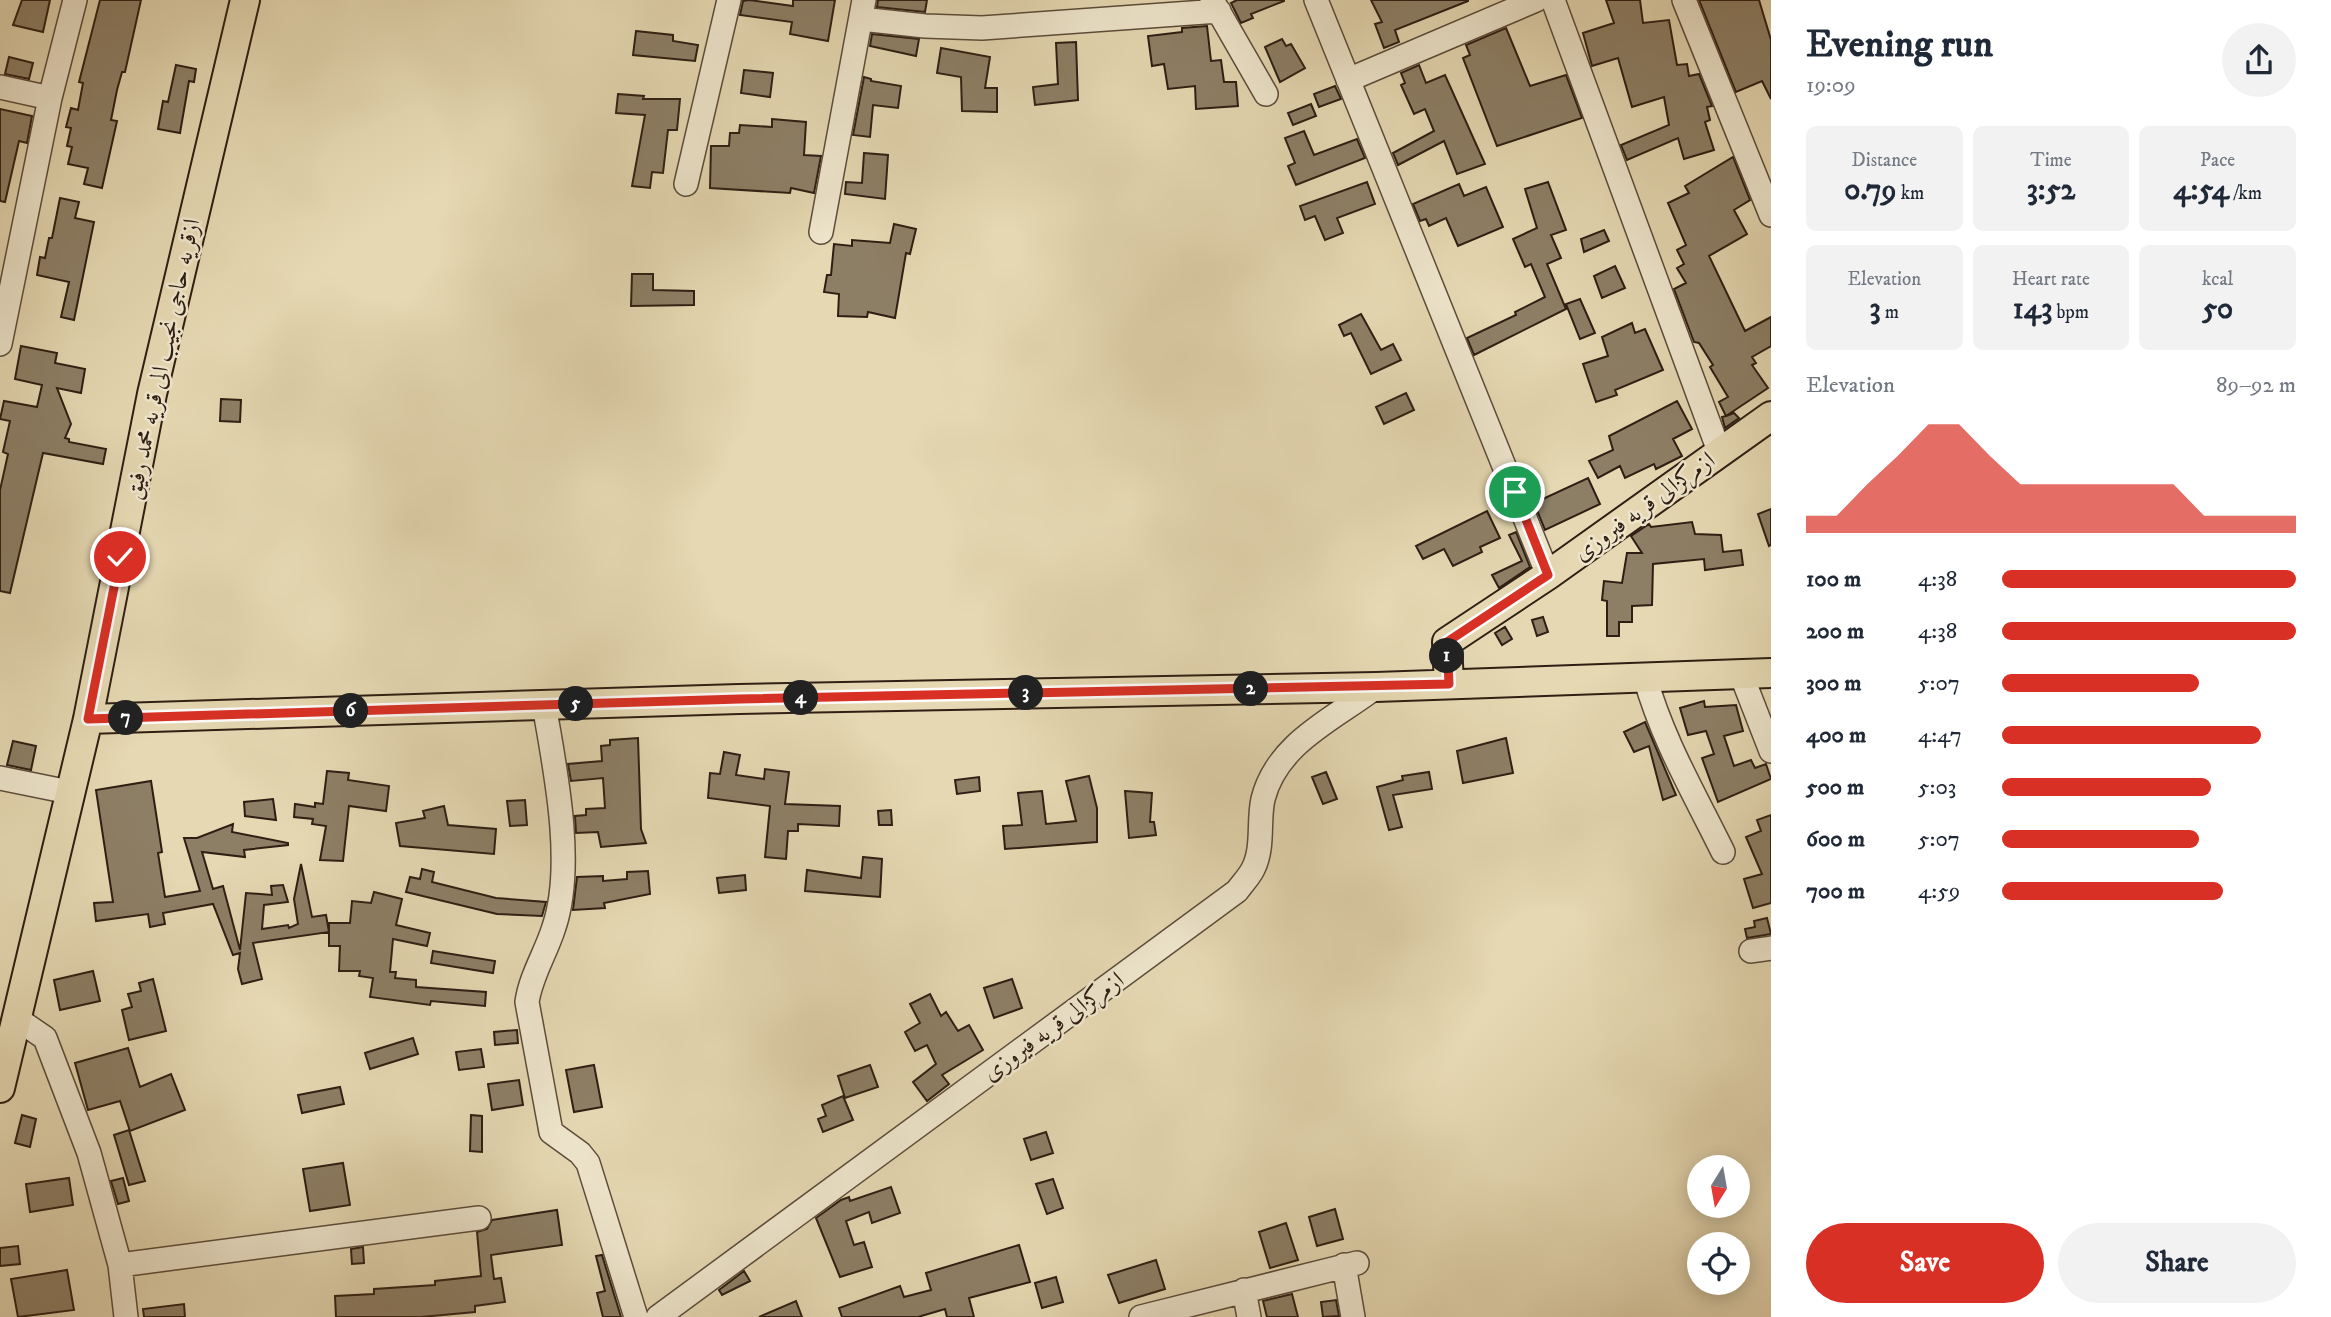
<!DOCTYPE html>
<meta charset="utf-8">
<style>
:root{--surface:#fff;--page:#f2f2f3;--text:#1f2937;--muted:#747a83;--accent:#d93025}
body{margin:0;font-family:"IM FELL DW Pica",Amiri,serif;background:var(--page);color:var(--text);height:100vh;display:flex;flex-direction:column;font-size:26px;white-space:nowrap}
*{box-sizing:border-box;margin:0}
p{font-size:23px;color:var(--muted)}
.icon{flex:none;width:38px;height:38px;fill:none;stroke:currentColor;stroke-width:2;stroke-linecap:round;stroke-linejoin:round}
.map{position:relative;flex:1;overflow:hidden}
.panel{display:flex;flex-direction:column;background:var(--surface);width:560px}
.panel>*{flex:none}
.needle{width:46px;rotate:191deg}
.buttons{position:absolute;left:1687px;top:1155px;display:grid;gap:14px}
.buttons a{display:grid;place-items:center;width:63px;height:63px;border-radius:50%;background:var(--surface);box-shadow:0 4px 18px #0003;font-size:35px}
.pin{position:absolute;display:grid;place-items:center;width:60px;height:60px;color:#fff;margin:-30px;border:4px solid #fff;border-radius:50%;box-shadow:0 2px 7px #0007}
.km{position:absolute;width:35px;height:35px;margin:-18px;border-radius:50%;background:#222;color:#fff;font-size:19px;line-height:35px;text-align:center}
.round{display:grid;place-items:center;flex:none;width:74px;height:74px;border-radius:37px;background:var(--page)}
.head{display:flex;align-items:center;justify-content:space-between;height:119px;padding:0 35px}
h1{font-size:38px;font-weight:700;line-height:52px}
.metrics{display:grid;grid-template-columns:repeat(3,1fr);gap:10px;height:119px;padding:7px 35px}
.metrics div{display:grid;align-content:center;border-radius:10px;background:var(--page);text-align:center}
.metrics b{font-size:30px;font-weight:700}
.metrics small{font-size:19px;font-weight:400}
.metrics p{font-size:19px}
.chart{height:196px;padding:14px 35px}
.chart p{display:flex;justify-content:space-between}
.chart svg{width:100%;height:126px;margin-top:7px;fill:var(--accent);opacity:.7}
.action{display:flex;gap:14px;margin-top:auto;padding:14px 35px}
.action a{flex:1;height:80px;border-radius:42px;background:var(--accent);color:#fff;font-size:28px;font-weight:700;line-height:80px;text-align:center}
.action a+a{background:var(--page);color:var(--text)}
ul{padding:0 35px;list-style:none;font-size:23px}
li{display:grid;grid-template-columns:112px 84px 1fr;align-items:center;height:52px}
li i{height:18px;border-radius:9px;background:var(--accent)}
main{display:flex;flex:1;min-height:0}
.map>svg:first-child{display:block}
.building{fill:#8d7f66;stroke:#2e1e13;stroke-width:2}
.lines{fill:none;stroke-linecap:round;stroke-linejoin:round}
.minor-casing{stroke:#5c4c3b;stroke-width:26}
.major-casing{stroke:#2e1e13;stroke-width:32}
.minor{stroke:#eee6cd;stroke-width:23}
.major{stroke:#e5d8b2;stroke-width:28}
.route-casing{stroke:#fff;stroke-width:14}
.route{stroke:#d93025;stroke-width:9}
.labels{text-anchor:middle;stroke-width:5;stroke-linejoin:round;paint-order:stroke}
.street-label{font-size:24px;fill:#2e1e13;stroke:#eee6cd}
</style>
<main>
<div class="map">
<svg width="1771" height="1317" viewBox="0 0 1771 1317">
<rect width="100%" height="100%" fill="#e5d8b2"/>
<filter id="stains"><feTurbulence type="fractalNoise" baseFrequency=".00286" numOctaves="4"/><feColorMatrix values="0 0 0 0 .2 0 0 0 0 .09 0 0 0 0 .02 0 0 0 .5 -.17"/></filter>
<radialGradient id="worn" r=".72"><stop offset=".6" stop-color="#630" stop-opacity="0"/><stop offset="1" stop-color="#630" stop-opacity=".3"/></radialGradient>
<path class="building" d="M22 0H50L43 32 13 25Z
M100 0H141L125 72H122L117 90 111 120 117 121 102 188 84 184 88 168 68 164 72 147 67 146 71 128 66 127 71 108 78 110 83 83 79 82Z
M749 0 793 6V0H835L828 41 790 34 792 22 740 15 743 1Z
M878 0H927L925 12 877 7Z
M1237 0H1284V1L1251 14 1253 18 1241 23 1231 3Z
M1371 0H1468V1L1395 30 1399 42 1384 48 1375 24 1382 22Z
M1606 0H1640L1643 23 1669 20 1677 65 1687 64 1689 76 1699 74 1712 106 1707 107 1710 120 1705 122 1714 150 1684 159 1678 138 1627 160 1621 145 1669 125 1664 97 1632 107 1618 58 1592 66 1583 33 1614 23Z
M1699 0H1759L1771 40V99L1762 81 1736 92Z
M1207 26 1211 61 1221 60 1224 82H1236L1238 106 1196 109 1195 86 1168 89 1164 64 1152 66 1148 36 1182 32V28Z
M1506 28 1530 86 1566 75 1582 118 1497 146 1463 58 1470 55 1466 45Z
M636 31 673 35V41L698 45 695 61 633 55Z
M872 34 919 39 916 56 870 46Z
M1282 39 1286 46 1291 44 1305 68 1280 82 1265 47Z
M1076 42 1078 100 1035 105 1033 87 1058 84 1056 43Z
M941 48 990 57 985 88H997V112L962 111 961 77 937 73Z
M9 57 33 63 29 79 5 74Z
M176 65 196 69 194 82 189 81 180 133 158 129 163 101 168 102Z
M1419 65 1426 83 1445 75 1485 164 1457 174 1444 141 1398 165 1393 153 1434 131 1425 109 1414 114 1401 85 1405 83 1401 73Z
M744 70 773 73 770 97 741 93Z
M864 77 871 79V81L901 86 898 108 873 105 870 137 853 135Z
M1335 86 1341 99 1319 107 1314 94Z
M618 94 644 96 643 99H680L677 130H668L663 173 652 172 650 188 632 186 645 115 616 113Z
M1311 104 1316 116 1293 125 1288 113Z
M0 109 32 116 27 143 19 141 5 202 0 201Z
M772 119 806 122 804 155 821 156 814 193 791 188 790 193 710 188 711 146H729L730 133H739L740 125 772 127Z
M1304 131 1314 155 1357 139 1365 158 1296 185 1288 166 1295 163 1285 138Z
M864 153 888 155 885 199 845 194 846 182 862 183Z
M1733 157 1750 200 1734 210 1747 234 1709 256 1745 331 1771 317V346L1752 357 1756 363 1752 365 1768 388 1726 416 1734 413 1739 418 1725 428 1722 417 1726 416 1719 402 1728 397 1710 367 1713 365 1699 343 1694 342 1674 289 1686 283 1677 268 1684 264 1677 250 1686 245 1668 203 1689 193 1685 186Z
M1367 182 1375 204 1337 218 1343 233 1325 240 1315 216 1305 220 1300 206Z
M1548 182 1566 230 1551 235 1561 258 1547 264 1566 309 1474 355 1467 338 1516 315 1515 312 1545 297 1531 264 1525 267 1513 239 1537 228 1525 189Z
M1459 184 1464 196 1486 187 1503 227 1458 246 1446 218 1429 226 1426 219 1420 221 1413 204Z
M60 198 79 202 75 218 94 222 74 320 61 317 69 282 37 275 40 257 45 258 49 238H52Z
M894 224 916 229 910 254 906 253 895 318 868 312 867 317 838 316 839 294 824 292 827 275H831L834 244 852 246V240L890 243Z
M1604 230 1609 241 1584 252 1581 239Z
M1615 266 1625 288 1602 298 1594 276Z
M632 274H653V290L694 291V305L631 306Z
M1580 299 1595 333 1580 339 1566 304Z
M1361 314 1381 350 1393 344 1401 360 1371 374 1351 333 1344 336 1339 325Z
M1632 323 1635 333 1645 329 1663 370 1615 390 1617 395 1596 402 1583 364 1608 356 1602 337Z
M21 346 57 353 55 363 85 369 81 393 57 388 71 424 65 438 69 439V442L106 449 103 464 43 453 10 593 0 591V490L8 454 3 452 10 421 0 419 4 401 37 407 42 385 15 379Z
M1406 393 1414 410 1384 424 1376 407Z
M221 399 241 400 240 422 220 421Z
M1677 401 1692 429 1673 439 1682 456 1656 469 1654 464 1625 478 1620 466 1598 478 1589 461 1613 450 1609 436Z
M1588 478 1600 504 1545 530 1534 503Z
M1771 509V545L1769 546 1758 514Z
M1487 511 1500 538 1480 547 1482 552 1453 566 1444 549 1423 559 1416 546Z
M1692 522 1695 534 1721 535 1723 552 1741 550 1743 565 1705 570 1704 559 1653 564 1652 605 1632 606V622H1619V636H1607V601L1602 600 1604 581 1622 583 1627 553H1642L1631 536 1649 524 1651 527Z
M1516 532 1530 567 1499 588 1492 575 1522 561 1509 535Z
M1543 617 1548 632 1537 636 1532 620Z
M1505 627 1512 639 1502 645 1495 633Z
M1704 701 1705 707 1736 705 1743 731 1724 736 1734 766 1751 760 1755 768 1766 764 1771 779 1718 802 1702 758 1714 754 1706 731 1688 735 1680 708Z
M1645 722 1676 795 1663 800 1649 746 1634 752 1624 732Z
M638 738 641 829 646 843 601 847 598 832 576 833 575 816 586 815V809L605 808 603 778 571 781 568 764 602 761 601 746 610 745V740Z
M1506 738 1513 773 1463 783 1457 751Z
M13 741 36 746 31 770 7 765Z
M724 752 740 755 736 775 764 779 765 769 789 772 785 804 840 806 839 826 798 824V831H788L786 859 765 857 770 806 708 798 710 773 720 774Z
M327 771 349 773 348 780 389 786 386 811 349 806 343 861 320 860 326 826 312 824 313 819 294 817 295 804 315 807V803L323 804Z
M1326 772 1337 799 1323 804 1312 777Z
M1429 772 1432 789 1393 795 1402 827 1389 830 1377 787 1403 780 1402 776Z
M1089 776 1097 808V842L1005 849 1003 826 1022 825 1018 793 1042 791 1046 824 1076 821 1066 781Z
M979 777 980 791 957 794 955 780Z
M151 781 162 852 158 853 165 897 200 891 184 838H197L233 824 232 832 288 843V845L244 850 245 857 202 852 213 889 223 886 240 950 246 893 272 895 271 886 283 885 288 902 264 905 262 929 288 925 289 928 298 924 294 899 301 864 312 917 326 915 329 932 253 943 262 979 242 984 238 969 240 953 233 955 213 904 163 913 165 924 150 927 148 914 96 921 94 903 113 902 96 790Z
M1125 791 1152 793 1150 822H1154L1156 835 1129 838Z
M273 799 276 820 245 816 244 802Z
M525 800 527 825 510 826 507 801Z
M444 806 448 825 496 829 494 854 400 846 396 823 425 818 423 811Z
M891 810 892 825H879L878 811Z
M1771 815V903L1753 908 1744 879 1762 874 1746 837 1761 831 1757 820Z
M863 857 882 859 880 897 805 891 807 870 861 878Z
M422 869 434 872 432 882 496 898 546 902 542 916 497 914 406 892 410 877 420 879Z
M648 871 650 894 604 903 605 908 573 910 577 877 603 876V881L627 879V872Z
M745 875 746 890 719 893 717 878Z
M374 892 402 899 396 925 430 933 427 946 393 939 390 972H396L395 978 416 980V987L486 992 485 1006 431 1001 430 1005 370 997 373 978 359 976 360 971H339L340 946H329V923H350L352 901 371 903Z
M1767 918 1771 934 1747 938 1745 929 1755 927 1754 921Z
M433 951 495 961 493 973 431 963Z
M93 971 100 1001 60 1010 54 980Z
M153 979 166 1031 129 1040 122 1010 132 1007 128 994 141 991 139 983Z
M1012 979 1022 1008 994 1018 984 988Z
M930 994 941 1016 946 1012 958 1031 969 1025 983 1050 942 1075 949 1084 927 1101 913 1082 936 1064 927 1045 915 1051 905 1032 920 1023 910 1004Z
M517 1030 518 1043 495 1045 494 1032Z
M413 1038 418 1054 370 1069 365 1053Z
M128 1048 140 1087 171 1074 185 1110 130 1131 120 1101 88 1110 75 1063Z
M481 1049 484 1067 459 1070 456 1052Z
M594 1065 602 1107 574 1112 566 1070Z
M870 1065 878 1087 845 1098 838 1076Z
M519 1080 523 1105 492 1110 488 1084Z
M340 1087 344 1104 302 1113 298 1095Z
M843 1096 853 1120 823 1132 818 1119 826 1116 822 1105Z
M22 1115 36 1119 30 1147 15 1143Z
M471 1115 482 1116V1152L470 1151Z
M129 1130 145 1181 129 1185 114 1135Z
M1046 1132 1053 1153 1031 1160 1024 1139Z
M343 1163 350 1205 310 1211 303 1169Z
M69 1178 73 1205 30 1212 26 1184Z
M123 1178 129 1201 118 1204 111 1181Z
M1053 1179 1063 1208 1047 1214 1036 1184Z
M891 1187 900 1213 872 1223 869 1212 846 1221 854 1245 864 1242 872 1267 840 1277 816 1218 841 1200 849 1197 850 1201Z
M1335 1209 1343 1239 1317 1246 1309 1217Z
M557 1210 562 1245 491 1255 494 1279 501 1278 505 1302 475 1306V1312L421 1317H336L335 1296 374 1294V1289L435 1285V1281L481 1276 477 1232 487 1229 492 1220Z
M1286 1223 1298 1260 1270 1268 1259 1232Z
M1019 1245 1030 1282 969 1298 974 1317H947L945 1309 918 1317H842L839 1308 900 1286 904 1297 931 1290 926 1273Z
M18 1246 20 1264 0 1266V1248Z
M363 1247 364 1263 352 1264 351 1249Z
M602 1255 621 1317H603L597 1293 605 1291 596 1256Z
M1156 1260 1165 1289 1119 1303 1108 1275Z
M67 1270 74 1310 18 1317 11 1279Z
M744 1271 750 1281 722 1295 719 1290Z
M1056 1277 1063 1302 1042 1308 1035 1283Z
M1292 1294 1298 1317H1267L1263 1301Z
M1336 1300 1339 1316 1323 1317 1321 1302Z
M796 1301 802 1317H759Z
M184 1304 185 1317H144L143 1309Z"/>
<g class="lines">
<defs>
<path id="minor" d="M1212 0 1266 94
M1316 0 1548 575
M1553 0 1719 451
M1684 0 1771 215
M861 19 925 26 982 28 1219 11
M1348 80 1536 0
M0 87 50 98
M686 184 729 0
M821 232 864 0
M0 344 50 98 75 0
M1741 674 1771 751
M1645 677C1662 739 1695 795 1723 852
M544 705C555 768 575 865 554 927 546 953 531 975 527 1002L551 1132 580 1153 588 1163 636 1317
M0 778 69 792
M1751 951 1771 948
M16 1018 45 1038 89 1153 120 1265 126 1317
M120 1265 479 1218
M1344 1265 1353 1317
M1244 1290 1249 1317
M658 1317 1237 891C1242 884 1249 877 1253 869 1264 848 1258 821 1263 799 1277 743 1334 719 1376 687
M1141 1317 1357 1263"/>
<path id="major" d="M1449 684 1447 642 1548 575 1771 416
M88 719 739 699 1376 687 1771 673
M0 1088 88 719 152 394 245 0"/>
</defs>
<use href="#minor" class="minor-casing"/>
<use href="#major" class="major-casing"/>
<use href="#minor" class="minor"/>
<use href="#major" class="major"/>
</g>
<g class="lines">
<defs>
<path id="route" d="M120 557 88 719 740 699 1449 684 1447 642 1548 575 1515 492"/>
</defs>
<use href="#route" class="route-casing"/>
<use href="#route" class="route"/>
</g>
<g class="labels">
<g class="street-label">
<text transform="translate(162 359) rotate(-78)" y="8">ازقریه حاجی نجیب الی قریه محمد رفیق</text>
<text transform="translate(1644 506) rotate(-36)" y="8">ازمرکزالی قریه فیروزی</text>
<text transform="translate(1053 1026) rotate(-36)" y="8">ازمرکزالی قریه فیروزی</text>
</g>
</g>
<rect width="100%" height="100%" filter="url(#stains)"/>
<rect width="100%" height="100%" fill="url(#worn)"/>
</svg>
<div class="buttons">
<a><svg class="needle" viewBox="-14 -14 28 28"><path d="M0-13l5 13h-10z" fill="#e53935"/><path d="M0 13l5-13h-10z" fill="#747a83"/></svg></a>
<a><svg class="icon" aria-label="locate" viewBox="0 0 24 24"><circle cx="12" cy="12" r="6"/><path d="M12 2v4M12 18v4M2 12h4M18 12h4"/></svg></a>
</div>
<div class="pin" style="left:1515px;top:492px;background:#1e9e55"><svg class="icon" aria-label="arrive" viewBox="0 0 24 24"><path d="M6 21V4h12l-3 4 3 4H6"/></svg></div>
<div class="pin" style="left:120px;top:557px;background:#d93025"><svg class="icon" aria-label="check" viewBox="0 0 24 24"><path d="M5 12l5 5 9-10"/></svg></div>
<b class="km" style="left:1447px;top:656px">1</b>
<b class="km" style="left:1251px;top:689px">2</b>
<b class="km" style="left:1026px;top:693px">3</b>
<b class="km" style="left:801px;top:698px">4</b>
<b class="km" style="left:576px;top:704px">5</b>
<b class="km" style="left:351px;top:711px">6</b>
<b class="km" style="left:126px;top:718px">7</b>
</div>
<section class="panel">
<div class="head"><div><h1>Evening run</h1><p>19:09</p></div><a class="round"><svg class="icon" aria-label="share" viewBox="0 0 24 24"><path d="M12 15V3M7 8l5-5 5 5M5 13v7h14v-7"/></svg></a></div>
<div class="metrics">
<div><p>Distance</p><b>0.79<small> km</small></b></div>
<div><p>Time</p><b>3:52</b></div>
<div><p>Pace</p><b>4:54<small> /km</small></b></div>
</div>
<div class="metrics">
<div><p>Elevation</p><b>3<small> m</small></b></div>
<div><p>Heart rate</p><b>143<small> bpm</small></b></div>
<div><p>kcal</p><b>50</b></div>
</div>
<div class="chart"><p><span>Elevation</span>89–92 m</p>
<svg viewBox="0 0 160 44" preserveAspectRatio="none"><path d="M0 44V38L10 38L20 27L30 17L40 6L50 6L60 17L70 27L80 27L90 27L100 27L110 27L120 27L130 38L140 38L150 38L160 38V44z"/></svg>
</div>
<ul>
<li><b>100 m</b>4:38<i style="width:100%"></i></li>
<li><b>200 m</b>4:38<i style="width:100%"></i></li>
<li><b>300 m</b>5:07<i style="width:67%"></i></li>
<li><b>400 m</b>4:47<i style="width:88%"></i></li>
<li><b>500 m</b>5:03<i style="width:71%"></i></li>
<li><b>600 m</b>5:07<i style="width:67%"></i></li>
<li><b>700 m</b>4:59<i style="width:75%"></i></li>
</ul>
<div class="action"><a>Save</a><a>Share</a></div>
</section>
</main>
